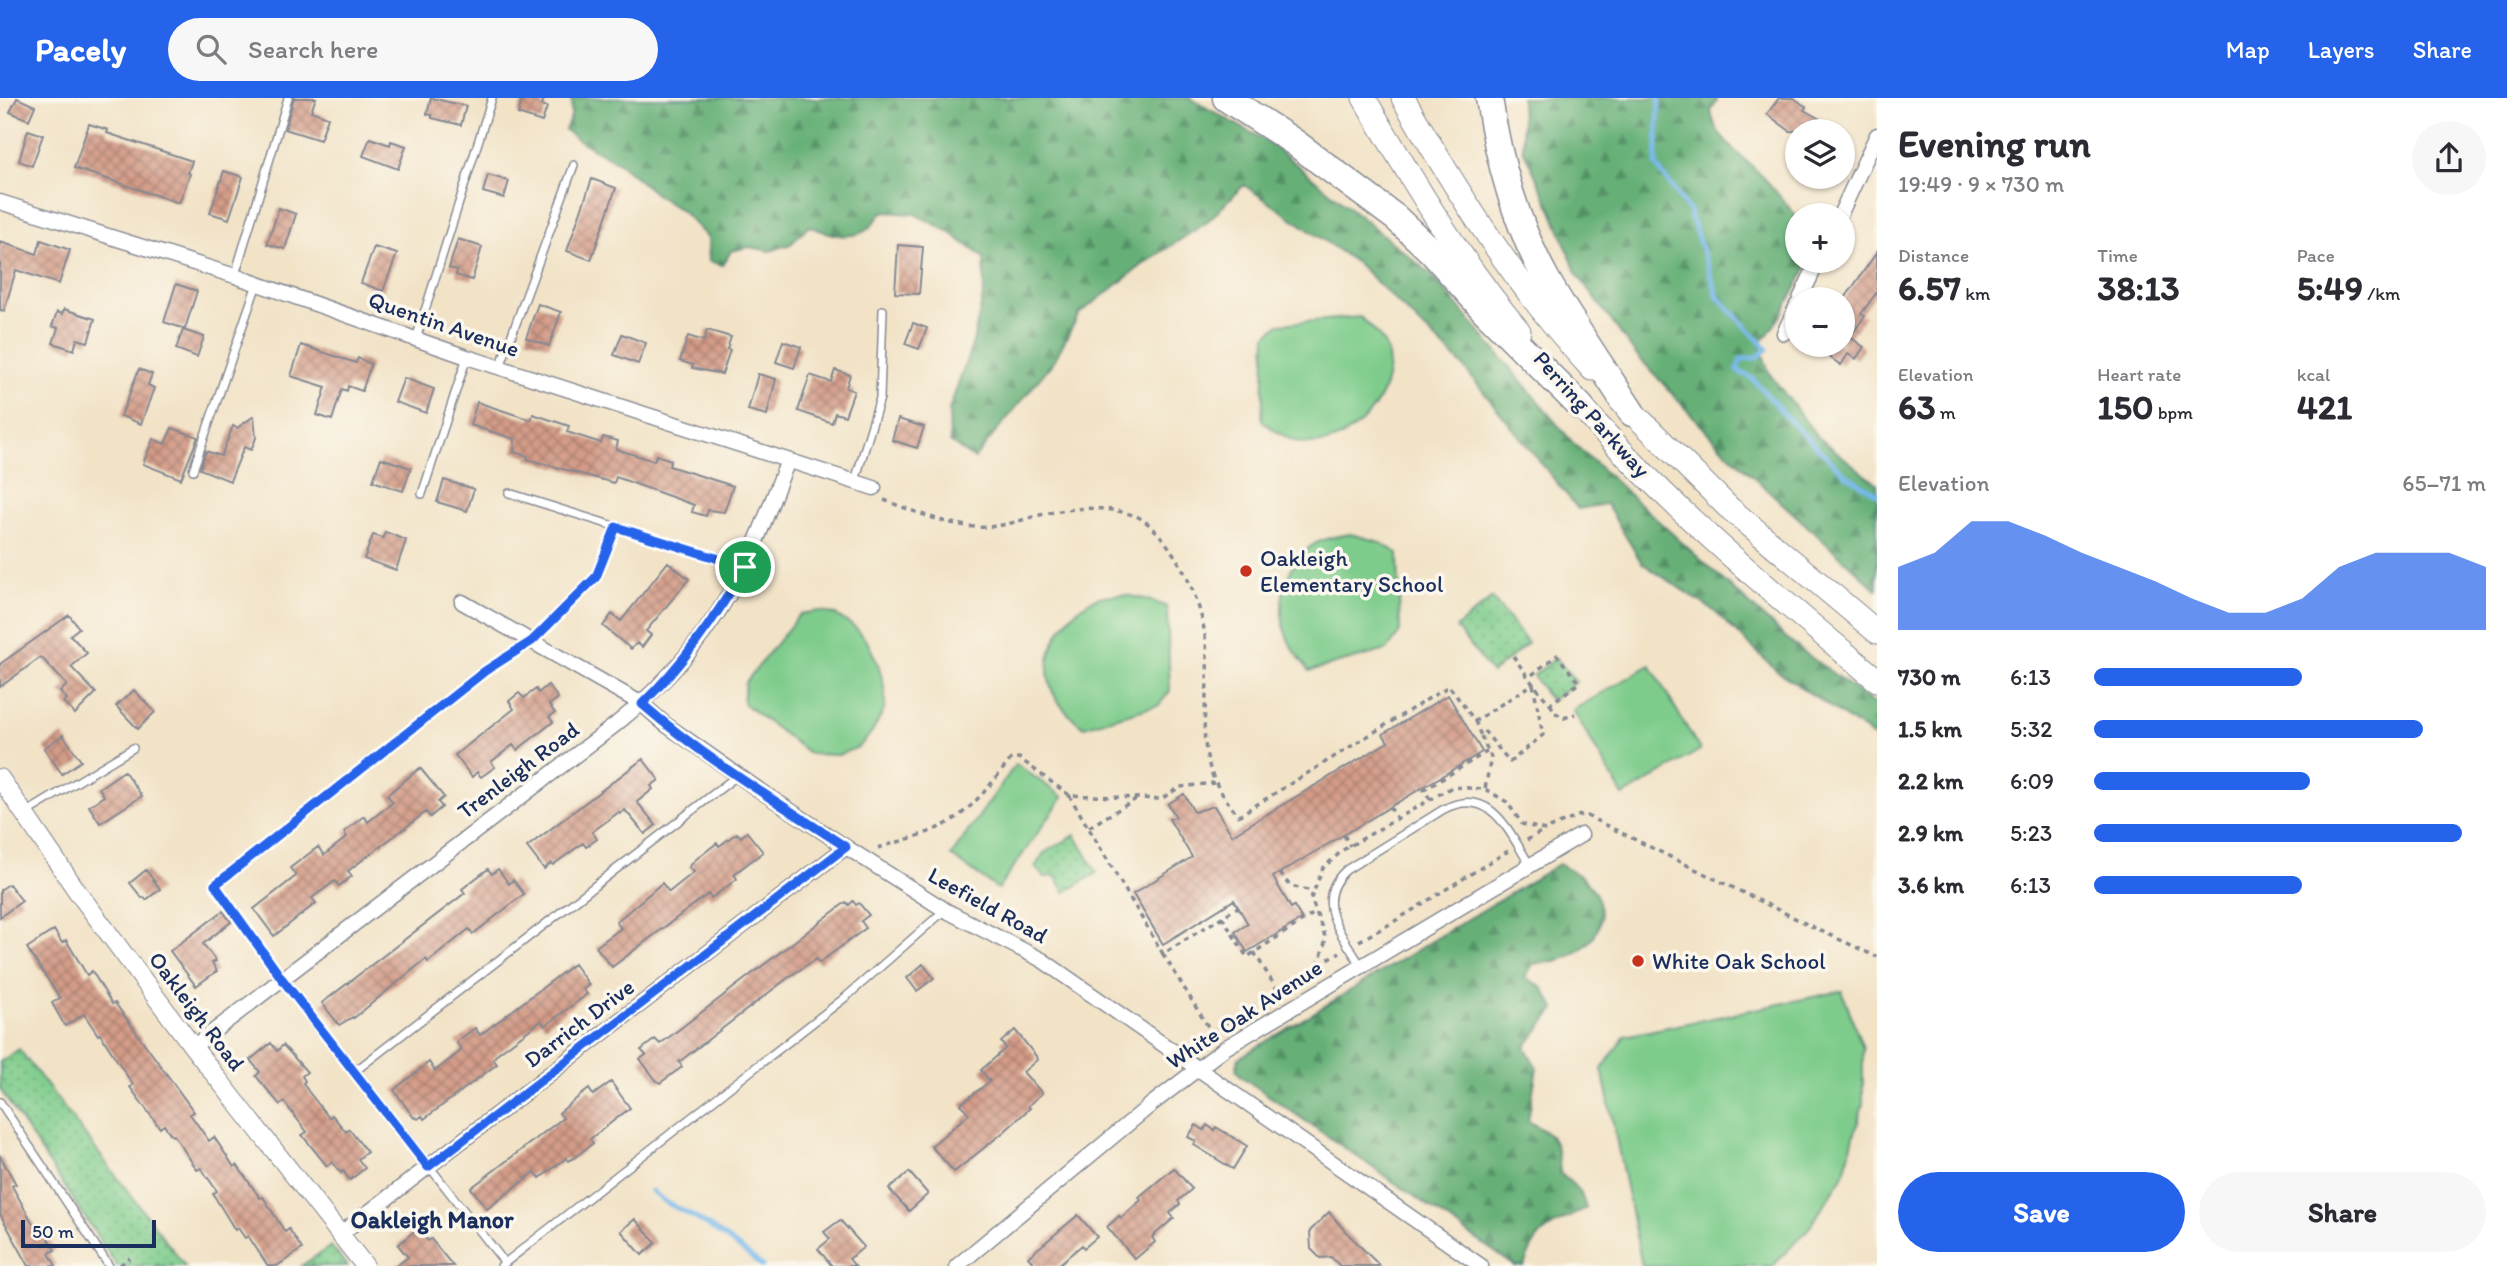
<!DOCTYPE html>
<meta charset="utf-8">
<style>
:root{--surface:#fff;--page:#f7f7f7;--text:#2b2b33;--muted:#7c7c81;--accent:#2563eb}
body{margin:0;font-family:Itim,sans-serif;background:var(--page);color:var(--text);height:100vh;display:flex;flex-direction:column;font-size:26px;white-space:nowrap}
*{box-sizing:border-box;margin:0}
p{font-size:23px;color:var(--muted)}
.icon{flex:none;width:38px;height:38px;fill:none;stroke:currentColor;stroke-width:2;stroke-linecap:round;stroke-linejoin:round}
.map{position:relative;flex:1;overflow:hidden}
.panel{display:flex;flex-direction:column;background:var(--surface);width:630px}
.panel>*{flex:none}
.tools{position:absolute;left:1785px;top:21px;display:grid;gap:14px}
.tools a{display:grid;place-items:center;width:70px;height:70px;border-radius:50%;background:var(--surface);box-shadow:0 2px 5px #0004;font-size:35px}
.scale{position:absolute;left:21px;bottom:18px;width:135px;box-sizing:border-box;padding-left:7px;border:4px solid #1b2f5e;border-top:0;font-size:19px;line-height:24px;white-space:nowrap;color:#1b2f5e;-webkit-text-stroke:5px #fbf7ec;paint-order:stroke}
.pin{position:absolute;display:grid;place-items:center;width:60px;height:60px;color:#fff;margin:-30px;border:4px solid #fff;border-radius:50%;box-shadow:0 2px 7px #0007}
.round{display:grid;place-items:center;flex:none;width:74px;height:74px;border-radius:37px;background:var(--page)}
.head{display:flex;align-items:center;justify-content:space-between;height:119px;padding:0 21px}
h1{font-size:38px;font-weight:800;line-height:52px}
.metrics{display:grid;grid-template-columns:repeat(3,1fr);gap:10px;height:119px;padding:7px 21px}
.metrics div{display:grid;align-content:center}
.metrics b{font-size:35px;font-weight:800}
.metrics small{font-size:19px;font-weight:400}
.metrics p{font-size:19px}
.chart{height:196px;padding:14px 21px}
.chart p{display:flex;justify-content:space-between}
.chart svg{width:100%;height:126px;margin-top:7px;fill:var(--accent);opacity:.7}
.button{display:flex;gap:14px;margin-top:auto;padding:14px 21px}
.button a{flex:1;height:80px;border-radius:42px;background:var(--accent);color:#fff;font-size:28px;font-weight:800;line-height:80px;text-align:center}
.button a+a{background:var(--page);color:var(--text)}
ul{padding:0 21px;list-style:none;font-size:23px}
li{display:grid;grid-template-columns:112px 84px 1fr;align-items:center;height:52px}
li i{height:18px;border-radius:9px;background:var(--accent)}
header{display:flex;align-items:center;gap:42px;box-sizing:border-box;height:98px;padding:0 35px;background:var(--accent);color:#fff}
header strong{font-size:33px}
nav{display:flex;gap:38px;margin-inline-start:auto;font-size:24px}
.search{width:490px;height:63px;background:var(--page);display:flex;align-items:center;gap:18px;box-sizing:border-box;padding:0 24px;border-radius:38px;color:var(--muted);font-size:26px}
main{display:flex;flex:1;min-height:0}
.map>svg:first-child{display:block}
.grass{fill:url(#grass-dots);stroke:#4c7e74;stroke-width:2}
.forest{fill:url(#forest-firs);stroke:#40706a;stroke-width:2}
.garden{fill:#7ecc8b;stroke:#4c7e74;stroke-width:2}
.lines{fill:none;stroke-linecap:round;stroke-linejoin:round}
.stream{stroke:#75b7ea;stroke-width:5}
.building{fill:url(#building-cross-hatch)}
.service-casing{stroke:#868992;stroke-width:10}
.minor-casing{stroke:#868992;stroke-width:17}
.tertiary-casing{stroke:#868992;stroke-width:20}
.primary-casing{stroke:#868992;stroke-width:25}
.motorway-casing{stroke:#868992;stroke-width:29}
.path{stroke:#868992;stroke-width:3.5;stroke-dasharray:5 5;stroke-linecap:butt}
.service{stroke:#fff;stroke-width:7}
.minor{stroke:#fff;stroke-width:14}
.tertiary{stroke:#fff;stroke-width:18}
.primary{stroke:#fff;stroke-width:23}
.motorway{stroke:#fff;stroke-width:26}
.route-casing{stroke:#fff;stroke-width:14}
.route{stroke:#2563eb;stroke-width:9}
.poi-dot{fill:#c8321e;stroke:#fbf7ec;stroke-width:2.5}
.labels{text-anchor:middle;stroke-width:7;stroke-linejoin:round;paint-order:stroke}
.street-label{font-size:23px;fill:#1b2f5e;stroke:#fbf7ec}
.poi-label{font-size:23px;fill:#1b2f5e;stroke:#fbf7ec;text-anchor:start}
.neighbourhood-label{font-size:24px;font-weight:bold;fill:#1b2f5e;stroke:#fbf7ec}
</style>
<header>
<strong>Pacely</strong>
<div class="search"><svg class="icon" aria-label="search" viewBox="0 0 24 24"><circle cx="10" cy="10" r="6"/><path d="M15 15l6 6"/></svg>Search here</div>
<nav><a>Map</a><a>Layers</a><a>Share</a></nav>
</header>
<main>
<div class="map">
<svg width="1877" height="1168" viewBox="0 0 1877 1168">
<defs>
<pattern id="grass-dots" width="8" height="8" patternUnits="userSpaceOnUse" patternTransform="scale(1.75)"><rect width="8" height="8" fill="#7ecc8b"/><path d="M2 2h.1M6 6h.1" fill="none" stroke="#66a675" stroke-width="1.8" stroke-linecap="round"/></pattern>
<pattern id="forest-firs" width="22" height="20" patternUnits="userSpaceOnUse" patternTransform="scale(1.75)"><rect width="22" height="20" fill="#66b077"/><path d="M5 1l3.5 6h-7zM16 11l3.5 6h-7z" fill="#539065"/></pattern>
<pattern id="building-cross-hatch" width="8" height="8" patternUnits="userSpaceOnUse" patternTransform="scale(1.75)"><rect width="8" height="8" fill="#d49c88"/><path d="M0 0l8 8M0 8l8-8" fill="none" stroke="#ab8072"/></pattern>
</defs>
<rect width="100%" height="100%" fill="#fbf7ec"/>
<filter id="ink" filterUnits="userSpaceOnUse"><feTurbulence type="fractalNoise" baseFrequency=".0143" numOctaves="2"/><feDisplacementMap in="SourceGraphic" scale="14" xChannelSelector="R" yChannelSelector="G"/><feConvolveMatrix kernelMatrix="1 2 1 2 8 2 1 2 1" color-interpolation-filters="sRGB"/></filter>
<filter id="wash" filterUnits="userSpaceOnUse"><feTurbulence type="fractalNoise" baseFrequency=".00686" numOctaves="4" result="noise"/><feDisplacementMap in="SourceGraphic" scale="28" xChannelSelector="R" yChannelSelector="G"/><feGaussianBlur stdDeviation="1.57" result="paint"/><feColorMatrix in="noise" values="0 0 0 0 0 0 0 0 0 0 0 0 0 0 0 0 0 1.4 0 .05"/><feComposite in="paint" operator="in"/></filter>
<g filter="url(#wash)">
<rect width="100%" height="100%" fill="#f2e3c7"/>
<path class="grass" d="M1492 500 1528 545 1492 575 1456 530Z
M1556 560 1576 584 1551 603 1533 578Z
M1075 737 1097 775 1065 794 1055 778 1044 779 1035 769 1044 755Z
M19 951 185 1168H117L0 991V964Z
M331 1148 347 1168H301Z"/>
<path class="forest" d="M572 0H1189L1270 45 1432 177 1573 345 1793 546 1877 608V641L1776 572 1714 513 1642 465 1606 406 1578 411 1462 267 1358 166 1244 87 1206 125 1149 162 1079 216 1054 263 974 361 950 344 949 312 973 244 984 194V160L948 133 915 116 882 114C878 119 873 127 868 131 850 144 826 135 809 128L791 146 770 153 749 149 731 153 723 167 709 163 708 140 683 114 658 98 619 65 581 44 565 32 571 19Z
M1521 0H1716L1717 3 1711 12C1715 44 1743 57 1764 80 1775 92 1785 105 1796 118L1794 132 1797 136V163H1808V167L1780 219 1760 247 1769 275 1817 338 1877 386V492L1721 349 1635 255 1577 176 1553 115 1523 51Z
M1559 766C1567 771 1576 775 1583 780 1614 810 1602 845 1565 860 1555 864 1543 864 1533 866L1525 879 1543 890 1555 911 1525 949 1537 970 1528 1023C1555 1037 1558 1044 1560 1075L1580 1093 1586 1110C1552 1130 1538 1127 1524 1168H1515L1242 979 1236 972 1239 960Z"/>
<path class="garden" d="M1360 219C1371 229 1386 242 1388 257 1395 304 1342 359 1295 343 1283 339 1272 330 1262 323L1266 238 1279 226Z
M1350 436 1377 443 1398 455 1400 534 1387 552 1309 573C1302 563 1292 552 1288 541 1273 508 1286 456 1323 442 1331 439 1341 438 1350 436Z
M1126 497 1149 502 1167 509 1170 593 1159 607 1084 629C1069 618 1053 603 1049 582 1042 550 1072 504 1104 498 1111 497 1119 497 1126 497Z
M819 513 836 517 856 530 868 545 878 566 885 592V610L872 634 859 649 838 657 810 656 743 605 745 585 800 516Z
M1650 567 1700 652 1623 698 1573 612Z
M1016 666 1063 699 998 791 951 758Z
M1842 893 1863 950V1006L1843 1078 1809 1130 1773 1168H1642L1602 971 1625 938Z"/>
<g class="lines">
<path class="stream" d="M1659 0 1656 67 1689 113 1718 199 1767 251 1756 260 1741 261 1737 272 1753 281 1792 325 1846 377 1877 396
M652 1093C668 1108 673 1107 689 1116 715 1131 739 1149 762 1168"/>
</g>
<g id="blocks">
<path class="building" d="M17 0 35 8 29 22 10 14Z
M294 0H316L311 13 328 19 320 42 285 31Z
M431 0 466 8 461 27 432 20V17L427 16Z
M523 0H544L542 7 547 9 542 24 518 16Z
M1779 0H1794L1806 9 1804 12 1841 33H1790L1767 16Z
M89 26 108 32 107 35 192 63 188 75 190 76 179 105 74 70Z
M28 32 43 37 32 68 19 63Z
M370 40 390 47 391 43 406 48 398 71 363 58Z
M224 73 243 79 229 121 210 115Z
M488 77 509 83 504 100 483 94Z
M592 81 616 90 591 162 567 153Z
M279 110 296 116 285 151 267 146Z
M458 141 482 149 472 182 456 177 457 172 449 170Z
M41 142 70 152 59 186 16 172 4 213 0 212V144L37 156Z
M898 147 923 149 919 196 895 195Z
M374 149 397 156 383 193 361 185Z
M1877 154V194L1861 216 1865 218 1850 239 1864 249 1856 261 1848 256 1841 267 1812 247H1843V203Z
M176 186 197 193 185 231 164 224Z
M538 206 561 214 549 248 526 240Z
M64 211 95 221 88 244 77 241 74 252 53 245 58 230 52 228 57 214 62 216Z
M913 225 927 230 919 251 905 246Z
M183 232 204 239 197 259 176 251Z
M707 232 731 239 727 251 730 252 722 276 692 270 693 267 680 263 688 238 704 243Z
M622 236 646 245 638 266 614 257Z
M783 243 801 249 794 270 776 264Z
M301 247 356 265 358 260 371 266 362 293 348 288 347 293 342 291 332 322 317 317 326 289 291 278Z
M139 271 152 276 148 287 154 290 141 326 121 318Z
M835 272 850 277 846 290 854 293 845 318 835 315 832 325 798 313 810 277 831 284Z
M758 276 776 281 767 317 748 312Z
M404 280 434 291 426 315 395 304Z
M477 304 531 322 533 316 569 328 567 334 601 345 603 339 618 343 616 351 654 363 656 357 671 362 669 368 733 388 724 414 708 412 706 418 692 414 694 407 616 379 614 385 527 361 528 358 514 354 515 341 470 327Z
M254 318 256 340 251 352 244 349 230 383 200 371 206 353 221 358 233 328 237 330Z
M898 321 924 329 917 350 892 342Z
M172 330 198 339 181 381 143 366 153 341 165 346Z
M381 360 411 370 403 393 373 383Z
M444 382 474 391 467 413 437 404Z
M385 434 406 442 396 472 364 461 373 437 383 440Z
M668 464 689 481 646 533 651 537 642 549 637 545 631 551 603 528 612 516 621 523Z
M69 517 79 530 70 537 87 555 71 569 96 595 75 616 63 604 67 601 60 594 67 587 41 559 0 589V566Z
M548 587 558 600 549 607 555 615 549 619 553 624 517 652 513 647 491 664 495 669 481 679 477 674 472 679 455 657 514 611 509 603 519 595 524 600 536 591 538 595Z
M134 592 155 614 138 631 116 608Z
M1448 597 1482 654 1273 779 1291 810 1294 808 1302 821 1247 854 1235 834 1248 826 1234 802 1163 846 1133 796 1192 759 1169 721 1176 719 1168 706 1184 696 1194 714 1214 708 1232 737 1388 644 1383 636Z
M63 637 81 663 62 676 44 650Z
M643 661 659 682 651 688 653 691 637 704 656 727 645 736 625 712 620 716 619 714 592 734 597 741 586 749 583 745 553 767 551 765 544 771 527 749Z
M420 670 444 699 438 704 442 709 430 719 426 714 348 773 352 778 339 788 335 783 312 800 316 805 274 838 254 811 296 778 290 770 318 749 324 757 347 739 344 734 364 718 368 724 393 704 387 697Z
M124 673 142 698 100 725 89 708 104 698 99 690Z
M747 734 763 754 734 776 737 781 711 800 708 796 612 869 596 849 621 830 616 824 662 785 669 794 694 774 689 769 695 762 717 745 719 748 737 735 741 739Z
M488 771 492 776 498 771 509 786 513 782 524 796 473 836 469 831 428 864 426 861 354 920 353 919 339 927 322 905 465 795 462 791Z
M146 772 160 791 146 802 144 799 142 800 130 785Z
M9 786 22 803 0 819V792Z
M853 803 856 807 859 805 869 817 861 823 866 830 819 865 816 861 789 879 679 964 682 969 660 985 656 982 640 961 646 957 641 952 655 941 660 946 846 804 849 807Z
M223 813 231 824 203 846 216 863 212 865 217 873 196 888 170 853Z
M54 832 62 845 66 842 87 877 92 873 112 906 115 905 194 1014 190 1016 209 1043 214 1039 234 1069 237 1067 260 1100 263 1099 285 1134 289 1131 302 1151 277 1168H268L248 1138 245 1140 238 1130 235 1132 213 1096 217 1093 201 1070 197 1072 174 1037 172 1038 164 1027 160 1030 130 989 133 987 100 936 98 937 84 916 65 928 52 905 60 900 27 850Z
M574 866 589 887 583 891 587 896 545 928 541 923 498 955 493 961 497 966 424 1021 422 1018 418 1021 416 1019 414 1020 394 992 429 964 435 973 462 952 456 944 475 930 480 937Z
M923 866 934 880 917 893 907 880Z
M1015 932 1036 958 1037 962 1023 974 1042 995 1028 1008 1030 1010 1005 1033 954 1074 931 1048 969 1016 961 1006 990 983 981 972 1006 950 1001 944Z
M271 945 277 953 283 947 307 974 302 978 305 983 303 985 308 993 329 1020 332 1017 346 1034 349 1031 367 1054 358 1061 365 1070 350 1082 343 1073 341 1075 332 1064 327 1068 302 1037 307 1034 284 1004 280 1007 256 978 260 974 250 962Z
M611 984 630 1010 590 1041 593 1045 574 1060 568 1063 566 1060 540 1080 535 1074 487 1111 471 1090 563 1020 559 1015 571 1005 589 991 593 997Z
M1196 1027 1204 1032 1207 1027 1214 1032 1216 1029 1247 1048 1233 1071 1194 1047 1196 1043 1188 1039Z
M0 1058 16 1086 12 1088 36 1131 41 1128 55 1152 49 1155 56 1168H29L0 1116Z
M1174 1070 1192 1091 1178 1103 1180 1106 1170 1115 1174 1120 1152 1139 1155 1144 1135 1161 1107 1129 1119 1118 1121 1120 1141 1102 1139 1099Z
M909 1074 928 1096 909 1113 889 1091Z
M1329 1114 1345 1133 1380 1168H1340L1331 1159 1320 1160 1311 1151 1310 1133Z
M1078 1117 1097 1139 1084 1150 1082 1147 1057 1168H1036L1028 1159Z
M635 1121 656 1145 642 1157 621 1133Z
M840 1122 864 1149 849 1161 855 1168H832L818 1151 830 1141 824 1134Z
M418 1130 428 1143 431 1141 453 1168H396L408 1159 398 1147Z"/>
</g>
</g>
<g filter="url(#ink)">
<use href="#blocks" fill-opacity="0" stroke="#868992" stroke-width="2"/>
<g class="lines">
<defs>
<path id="service" d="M235 177 288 0
M416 241 492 0
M500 269 574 67
M193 372 257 186
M855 383 880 300 883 212
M509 395 744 469
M422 396 467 259
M24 716 133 650
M1361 868C1343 837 1311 804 1346 772L1444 711C1492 687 1509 735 1530 767
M354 974 738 677
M0 1004 109 1168
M505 1165 282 881 215 787 485 573 532 543 596 479 616 429
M501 1168 847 898 945 812"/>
<path id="minor" d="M0 104 235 178 467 259 874 390
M1840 117 1877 37
M1800 201 1818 163
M1784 235 1797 207
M462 504 642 606 665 626 759 692 846 749 945 812 1042 862 1481 1168
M193 949 615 627C669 584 712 532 743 471 761 437 773 398 788 363
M339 1137 846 749
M957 1168 1153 1005 1225 950 1581 737"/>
<path id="tertiary" d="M0 680 77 793 193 949 365 1168"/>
<path id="primary" d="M1364 0C1411 80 1459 162 1519 233
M1403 0C1458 96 1517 189 1592 271
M1570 295C1660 403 1770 492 1877 582
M1620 302 1728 409 1877 534"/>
<path id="motorway" d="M1226 0 1294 44 1396 120 1432 154 1484 212 1581 309
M1489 0C1498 62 1517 129 1548 184 1574 229 1604 272 1632 315"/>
</defs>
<use href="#service" class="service-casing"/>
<use href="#minor" class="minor-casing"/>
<use href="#tertiary" class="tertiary-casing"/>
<use href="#primary" class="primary-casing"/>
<use href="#motorway" class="motorway-casing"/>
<path class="path" d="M884 402C913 413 944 426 975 429 1000 431 1025 420 1049 415 1076 409 1105 408 1133 417 1147 421 1163 440 1171 452 1199 494 1209 533 1207 583 1206 607 1202 628 1206 652 1210 681 1221 695 1238 718L1449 588 1475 623 1533 586 1513 558
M1550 606 1556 615 1564 620 1575 616
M1475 623 1481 638 1485 634 1510 664 1543 637 1533 586 1550 606 1579 585 1557 557 1528 580
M1481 638 1491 659 1485 691
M1069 697 1163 856 1238 809
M1430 701 1424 692 1488 653
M1390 709 1397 721
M1089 729 1136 701
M1344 737 1350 748
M1527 742 1544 732
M878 750C897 744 917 739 936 731 968 718 990 687 1011 661L1019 660 1069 697 1161 701 1180 689 1214 685
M1280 775 1290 788 1313 793
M1222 819 1247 859 1316 814
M1359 843 1390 826 1508 753
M1254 854 1278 893
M1163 856 1212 935
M1320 866 1340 854
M1191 946 1318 868 1326 841 1311 800 1323 770 1343 752 1452 689 1485 691 1507 704 1522 726 1545 732 1583 716 1815 830 1877 859
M120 1167 130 1160"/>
<use href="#service" class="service"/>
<use href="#minor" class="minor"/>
<use href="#tertiary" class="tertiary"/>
<use href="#primary" class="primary"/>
<use href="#motorway" class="motorway"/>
</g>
</g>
<g class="lines" filter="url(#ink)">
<defs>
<path id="route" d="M616 429 745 469C716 520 684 565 642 606 704 660 777 704 846 749L428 1069 282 881 215 787 485 573 532 543 596 479Z"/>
</defs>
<use href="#route" class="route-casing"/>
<use href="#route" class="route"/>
</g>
<g class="poi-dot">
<circle cx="1246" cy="473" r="7"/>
<circle cx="1638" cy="863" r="7"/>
</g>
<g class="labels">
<g class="street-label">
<text transform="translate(444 226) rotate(19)" y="8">Quentin Avenue</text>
<text transform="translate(1592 316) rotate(48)" y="8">Perring Parkway</text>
<text transform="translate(518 672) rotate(-37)" y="8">Trenleigh Road</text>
<text transform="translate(988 807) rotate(29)" y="8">Leefield Road</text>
<text transform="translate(197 913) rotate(53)" y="8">Oakleigh Road</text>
<text transform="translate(1244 916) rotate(-33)" y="8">White Oak Avenue</text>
<text transform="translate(579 925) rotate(-37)" y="8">Darrich Drive</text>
</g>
<g class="poi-label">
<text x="1260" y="468">Oakleigh<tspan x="1260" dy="26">Elementary School</tspan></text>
<text x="1652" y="871">White Oak School</text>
</g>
<g class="neighbourhood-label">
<text x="432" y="1130">Oakleigh Manor</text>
</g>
</g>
</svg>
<div class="tools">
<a><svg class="icon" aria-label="layers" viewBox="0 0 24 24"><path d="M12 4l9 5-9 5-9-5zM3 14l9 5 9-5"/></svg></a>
<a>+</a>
<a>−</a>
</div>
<div class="scale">50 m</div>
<div class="pin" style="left:745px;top:469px;background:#1e9e55"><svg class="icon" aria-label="arrive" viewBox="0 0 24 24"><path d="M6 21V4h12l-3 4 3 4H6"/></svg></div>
</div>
<section class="panel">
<div class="head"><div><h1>Evening run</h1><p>19:49 · 9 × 730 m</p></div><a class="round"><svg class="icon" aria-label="share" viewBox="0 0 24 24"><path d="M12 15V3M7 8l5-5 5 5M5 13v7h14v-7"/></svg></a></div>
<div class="metrics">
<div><p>Distance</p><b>6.57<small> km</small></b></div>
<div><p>Time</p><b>38:13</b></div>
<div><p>Pace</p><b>5:49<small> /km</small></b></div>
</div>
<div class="metrics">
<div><p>Elevation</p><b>63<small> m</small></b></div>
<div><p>Heart rate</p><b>150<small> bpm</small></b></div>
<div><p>kcal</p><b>421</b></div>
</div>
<div class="chart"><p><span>Elevation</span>65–71 m</p>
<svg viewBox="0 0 160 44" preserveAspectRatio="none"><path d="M0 44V22L10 17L20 6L30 6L40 11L50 17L60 22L70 27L80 33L90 38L100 38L110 33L120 22L130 17L140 17L150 17L160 22V44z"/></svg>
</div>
<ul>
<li><b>730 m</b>6:13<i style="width:53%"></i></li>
<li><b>1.5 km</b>5:32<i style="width:84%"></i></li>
<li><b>2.2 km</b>6:09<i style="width:55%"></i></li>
<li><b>2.9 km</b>5:23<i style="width:94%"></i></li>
<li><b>3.6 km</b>6:13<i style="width:53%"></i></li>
</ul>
<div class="button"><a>Save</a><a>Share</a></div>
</section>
</main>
